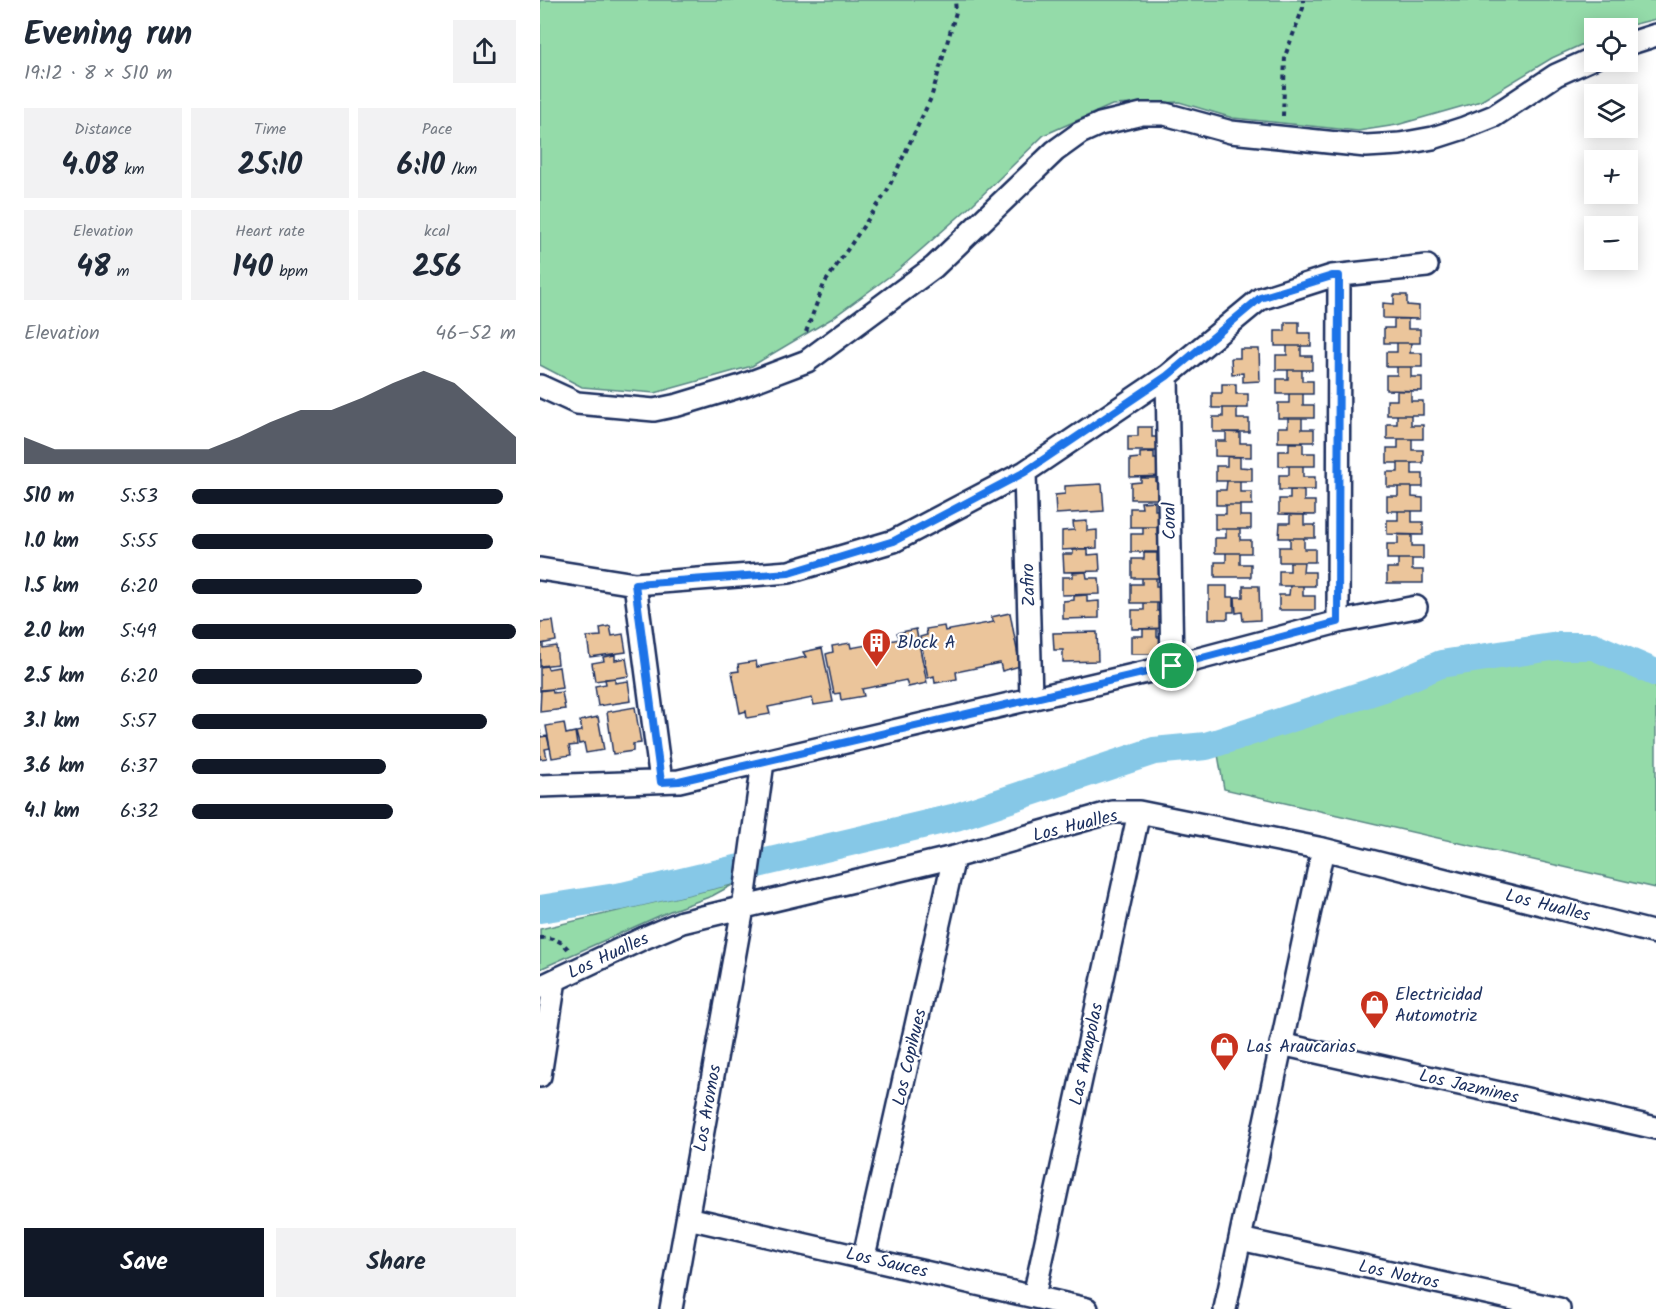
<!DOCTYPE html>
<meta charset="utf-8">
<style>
:root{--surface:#fff;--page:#f2f2f3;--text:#1f2937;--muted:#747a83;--accent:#111827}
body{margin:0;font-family:Kalam,sans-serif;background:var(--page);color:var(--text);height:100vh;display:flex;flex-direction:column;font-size:22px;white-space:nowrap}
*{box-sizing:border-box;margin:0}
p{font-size:20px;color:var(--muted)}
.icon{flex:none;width:33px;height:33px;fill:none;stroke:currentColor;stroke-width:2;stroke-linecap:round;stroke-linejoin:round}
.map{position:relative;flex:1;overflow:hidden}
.sheet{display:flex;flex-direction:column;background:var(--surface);width:540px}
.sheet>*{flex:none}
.tools{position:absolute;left:1044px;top:18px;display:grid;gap:12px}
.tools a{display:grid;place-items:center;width:54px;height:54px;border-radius:0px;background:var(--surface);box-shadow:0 3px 15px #0003;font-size:30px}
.pin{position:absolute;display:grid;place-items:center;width:51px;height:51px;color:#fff;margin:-26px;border:3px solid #fff;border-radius:50%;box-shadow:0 2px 6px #0007}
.round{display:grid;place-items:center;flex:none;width:63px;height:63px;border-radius:0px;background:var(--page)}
.headline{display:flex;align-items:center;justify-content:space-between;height:102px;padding:0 24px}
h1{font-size:33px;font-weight:800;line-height:45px}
.stats{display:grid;grid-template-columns:repeat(3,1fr);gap:9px;height:102px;padding:6px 24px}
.stats div{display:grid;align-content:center;border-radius:0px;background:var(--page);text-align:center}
.stats b{font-size:30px;font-weight:800}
.stats small{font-size:16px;font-weight:400}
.stats p{font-size:16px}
.chart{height:168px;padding:12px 24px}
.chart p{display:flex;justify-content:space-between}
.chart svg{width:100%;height:108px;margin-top:6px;fill:var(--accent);opacity:.7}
.action{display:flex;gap:12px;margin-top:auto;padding:12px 24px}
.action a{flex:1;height:69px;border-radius:0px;background:var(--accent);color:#fff;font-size:24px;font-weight:800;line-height:69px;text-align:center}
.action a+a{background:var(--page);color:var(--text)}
ul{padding:0 24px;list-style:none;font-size:20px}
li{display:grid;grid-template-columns:96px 72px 1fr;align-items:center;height:45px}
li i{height:15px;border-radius:8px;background:var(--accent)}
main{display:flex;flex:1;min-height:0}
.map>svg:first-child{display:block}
.green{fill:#94dba9;stroke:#588584;stroke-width:1.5}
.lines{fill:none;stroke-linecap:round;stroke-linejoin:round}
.canal{stroke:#86c8e7;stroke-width:28}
.building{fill:#ebc59b;stroke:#1b2f5e;stroke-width:1.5}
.street-casing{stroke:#1b2f5e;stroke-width:26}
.path{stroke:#1b2f5e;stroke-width:4;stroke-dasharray:4.5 4.5;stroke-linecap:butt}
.street{stroke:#fff;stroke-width:21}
.route-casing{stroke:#fff;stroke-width:12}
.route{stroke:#1a73e8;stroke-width:8}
.labels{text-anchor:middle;stroke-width:4.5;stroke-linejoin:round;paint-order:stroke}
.street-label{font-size:18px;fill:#1b2f5e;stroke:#fff}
.poi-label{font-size:18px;fill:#1b2f5e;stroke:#fff;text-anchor:start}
</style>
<main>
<section class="sheet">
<div class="headline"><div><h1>Evening run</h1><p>19:12 · 8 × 510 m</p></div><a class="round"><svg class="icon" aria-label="share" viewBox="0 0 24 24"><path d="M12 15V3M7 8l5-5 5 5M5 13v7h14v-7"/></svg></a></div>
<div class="stats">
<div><p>Distance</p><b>4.08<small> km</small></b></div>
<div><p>Time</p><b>25:10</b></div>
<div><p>Pace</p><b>6:10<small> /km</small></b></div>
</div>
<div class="stats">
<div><p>Elevation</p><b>48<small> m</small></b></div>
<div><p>Heart rate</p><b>140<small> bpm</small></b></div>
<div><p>kcal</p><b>256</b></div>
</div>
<div class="chart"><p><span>Elevation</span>46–52 m</p>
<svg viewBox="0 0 160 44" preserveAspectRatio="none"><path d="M0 44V33L10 38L20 38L30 38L40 38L50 38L60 38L70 33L80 27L90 22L100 22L110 17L120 11L130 6L140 11L150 22L160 33V44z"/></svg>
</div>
<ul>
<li><b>510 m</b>5:53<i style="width:96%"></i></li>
<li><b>1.0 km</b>5:55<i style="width:93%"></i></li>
<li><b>1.5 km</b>6:20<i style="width:71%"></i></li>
<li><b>2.0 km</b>5:49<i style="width:100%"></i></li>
<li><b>2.5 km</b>6:20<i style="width:71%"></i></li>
<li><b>3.1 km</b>5:57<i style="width:91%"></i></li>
<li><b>3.6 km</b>6:37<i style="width:60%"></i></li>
<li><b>4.1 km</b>6:32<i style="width:62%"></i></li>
</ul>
<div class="action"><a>Save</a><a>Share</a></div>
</section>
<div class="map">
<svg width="1116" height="1309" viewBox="0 0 1116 1309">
<rect width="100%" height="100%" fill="#fff"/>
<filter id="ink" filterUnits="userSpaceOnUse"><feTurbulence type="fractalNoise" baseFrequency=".0167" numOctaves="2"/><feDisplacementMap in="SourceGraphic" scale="12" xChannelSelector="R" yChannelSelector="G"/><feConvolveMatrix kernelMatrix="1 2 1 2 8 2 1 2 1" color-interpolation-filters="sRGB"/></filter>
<g filter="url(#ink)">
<path class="green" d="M0 0H1116V19L1079 28H1054V39L1012 58 941 101 857 125 818 131 693 118 639 102 572 105 504 135 433 204 358 270 291 319 212 366 115 393 42 387 0 365Z
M1018 646H1053L1116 673V888L684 789 676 743 850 687 901 664Z
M194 884 172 896 130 911 0 969V929Z"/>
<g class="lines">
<path class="canal" d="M0 909 82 896 416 817 614 751 666 746 676 743 850 686 901 664 1018 646H1053L1116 673"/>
</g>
<path class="building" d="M854 295H867V305L879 306V319L843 318V303L854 304Z
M854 319H868V329H880V343H844V328H854Z
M745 322H759V333H771V346H735V331H745Z
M857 343H871L870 353H882V367H846V352H857Z
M747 346H761V356H772V370H736V355H747Z
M700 349H719L720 381 703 382V373L692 374 691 358H700Z
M857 367H871V377H882V391L846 390V375H857Z
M748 370H762V381H773V394H737V379H748Z
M682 384H696V394H708V408H672V393H682Z
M857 391H871V401H883V415H847V400H857Z
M749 394H763V405H774V418H738V403H749Z
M683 408H697V419H709V432H673V417H683Z
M857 415H871V425H883V439H847V424H857Z
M748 418H762V429H774V442H738V427H748Z
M598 427H612V437H624V451H588V436H598Z
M686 432 700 433V443H711V457L675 456V441H686Z
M858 439H872V450H883V463H847V448H858Z
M749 443H763V453H775V466H739V451H749Z
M614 452V459H625L626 476 590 477V459L600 458V453Z
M687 457H700V467L712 468V481H676V466H687Z
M858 463H872V474H883V487H847V472H858Z
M749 466H763V477H775V490H739V475H749Z
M601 478H616V482H626V499H591V483L601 482Z
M687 481H700V492H712V505H676V490H686Z
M562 484 564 511 516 514 515 495 525 494V486Z
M858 487H872V497L883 498V511H847V496H858Z
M750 490 764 491V501H775V515L739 514V499H750Z
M615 501V510H627V527H590V508H602L601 502Z
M686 505H700V516H711V529H675V514H686Z
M858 511H872V522H883V535L847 534V520H858Z
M750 515H764V525H775V538H739L740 523H750Z
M547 521V531L557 530V548L522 550V531L534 530 533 522Z
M603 527H617V535H629V552H591V534H603Z
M686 529H700V540H711V553H675V538H686Z
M858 535H872V546H883V559H847V544H858Z
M750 538H764V549H775V562H739V547H750Z
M533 550H548V555L559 554 560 571 524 572 523 554H533Z
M604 553H617V561H629V578H592V559H604Z
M686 553H700V564H711V577H675V562H686Z
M858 559H872V570H883V583H847V568H858Z
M750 562H764L763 572H775V586H739V571H750Z
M546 572 547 578H559L560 594 522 595V577H533V573Z
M602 578H616V586H628V603H591V584H602Z
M669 586H687V597H694V612H688V619H669Z
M703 586H719L720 620 703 621 702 612 696 613 695 597H703Z
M750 586H763V596H775V610H739V595H749Z
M547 595V602L559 601V618L523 619V601L534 600V596Z
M604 603H617V611H629V628L592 629V610H604Z
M470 613 480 666 462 671 460 663 416 672 417 679 395 683 394 676 388 678 380 637 387 635 386 629 404 626 405 631 454 622 451 617Z
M13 621 16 641 0 644V622Z
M70 626 72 636 83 634 86 652 50 657 47 637 61 636 60 628Z
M376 629 387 683 368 687 366 680 322 689 324 696 301 700 300 693 294 694 286 654 293 652 292 646 310 643 311 648 360 639 357 633Z
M603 629H617V637H629V654H591V636H603Z
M557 632 558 661 523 662V650H514L513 633Z
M0 644H3V648L16 646 18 664 0 666Z
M282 648 293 702 274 705 272 698 228 707 230 714 207 718 206 711 200 713 192 672 199 671 198 664 216 661 217 667 266 657 263 652Z
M75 655V660L86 658 89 676 55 681 52 663 64 661 63 657Z
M7 666 8 669 19 667 22 688 0 691V667Z
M75 678V683L88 681 91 701 58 706 55 686 66 684 65 679Z
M12 689 13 693 22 692 25 709 0 712 1 690Z
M95 707 101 743 93 744V751L73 754 67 712Z
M58 717 64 750 46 753 44 743 39 744 36 732 42 731 40 721Z
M24 723 26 734 35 732 37 745 29 746 31 755 12 758 6 726Z
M0 730 1 737 7 736 10 748 5 749 7 758 0 759Z"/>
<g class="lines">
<defs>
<path id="street" d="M1088 44 1116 35
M627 376 632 666
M0 386 37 403 114 410 138 405 201 386 267 361 394 267 515 151 540 133 560 124 602 114H625L691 132 826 146 860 144 893 138 924 128 954 116 1016 75 1054 58
M485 472 491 698
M0 569 95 584 249 572 354 541 485 472 627 376 720 299 792 276 887 266
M95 584 121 781
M798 622 799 276
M0 786 139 781 632 666 798 622 876 607
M0 987 104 938 142 922 414 857 572 812H599L783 849 1116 933
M741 1044 1116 1128
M0 1076 15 980
M148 1218 547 1309
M700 1239 1019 1309
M324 1256 414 857
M494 1296 599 812
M131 1309 203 908 223 762
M685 1309 783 849"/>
</defs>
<use href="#street" class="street-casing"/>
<path class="path" d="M743 116 745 56 763 8V0
M266 332 284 284 346 193 391 98 416 12 415 0
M0 938C11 937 21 940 28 949"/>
<use href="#street" class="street"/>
</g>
</g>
<g class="lines" filter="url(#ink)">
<defs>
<path id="route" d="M792 276H799L798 622 632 666 139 781 121 782 95 584 249 573 354 541 485 472 627 376 720 298Z"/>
</defs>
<use href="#route" class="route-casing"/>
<use href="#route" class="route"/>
</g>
<defs>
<symbol id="building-pin" viewBox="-11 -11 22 30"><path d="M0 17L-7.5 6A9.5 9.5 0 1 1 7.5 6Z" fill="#c8321e" stroke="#fff"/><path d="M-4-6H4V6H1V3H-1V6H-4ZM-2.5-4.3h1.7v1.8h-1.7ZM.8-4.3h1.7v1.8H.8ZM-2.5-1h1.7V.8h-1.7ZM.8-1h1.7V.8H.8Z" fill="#fff"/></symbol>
<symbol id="shop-pin" viewBox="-11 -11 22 30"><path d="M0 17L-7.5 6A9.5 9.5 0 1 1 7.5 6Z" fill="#c8321e" stroke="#fff"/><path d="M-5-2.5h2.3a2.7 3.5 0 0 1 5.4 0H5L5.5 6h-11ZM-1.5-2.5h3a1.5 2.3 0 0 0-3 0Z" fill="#fff"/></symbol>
</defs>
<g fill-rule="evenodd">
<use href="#building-pin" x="320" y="626" width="33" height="45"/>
<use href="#shop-pin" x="818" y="988" width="33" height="45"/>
<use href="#shop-pin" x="668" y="1030" width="33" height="45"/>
</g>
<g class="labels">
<g class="street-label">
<text transform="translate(629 521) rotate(-91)" y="6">Coral</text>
<text transform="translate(488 585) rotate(-92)" y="6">Zafiro</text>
<text transform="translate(535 825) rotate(-14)" y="6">Los Hualles</text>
<text transform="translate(1008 905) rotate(14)" y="6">Los Hualles</text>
<text transform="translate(68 955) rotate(-25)" y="6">Los Hualles</text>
<text transform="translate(546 1054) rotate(-78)" y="6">Las Amapolas</text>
<text transform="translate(369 1057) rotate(-77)" y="6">Los Copihues</text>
<text transform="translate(929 1086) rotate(13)" y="6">Los Jazmines</text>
<text transform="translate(167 1108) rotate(-80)" y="6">Los Aromos</text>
<text transform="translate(347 1262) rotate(13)" y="6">Los Sauces</text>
<text transform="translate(859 1274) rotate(12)" y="6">Los Notros</text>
</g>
<g class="poi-label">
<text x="357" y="648">Block A</text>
<text x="855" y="1000">Electricidad<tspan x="855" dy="21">Automotriz</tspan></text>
<text x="706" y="1052">Las Araucarias</text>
</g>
</g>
</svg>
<div class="tools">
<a><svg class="icon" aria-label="locate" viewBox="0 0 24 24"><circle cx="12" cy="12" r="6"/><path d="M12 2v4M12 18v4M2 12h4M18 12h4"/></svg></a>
<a><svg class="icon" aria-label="layers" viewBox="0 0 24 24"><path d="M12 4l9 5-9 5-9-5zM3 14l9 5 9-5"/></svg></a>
<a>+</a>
<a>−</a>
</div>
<div class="pin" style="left:632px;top:666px;background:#1e9e55"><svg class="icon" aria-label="arrive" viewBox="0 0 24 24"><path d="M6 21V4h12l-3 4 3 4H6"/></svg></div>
</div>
</main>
